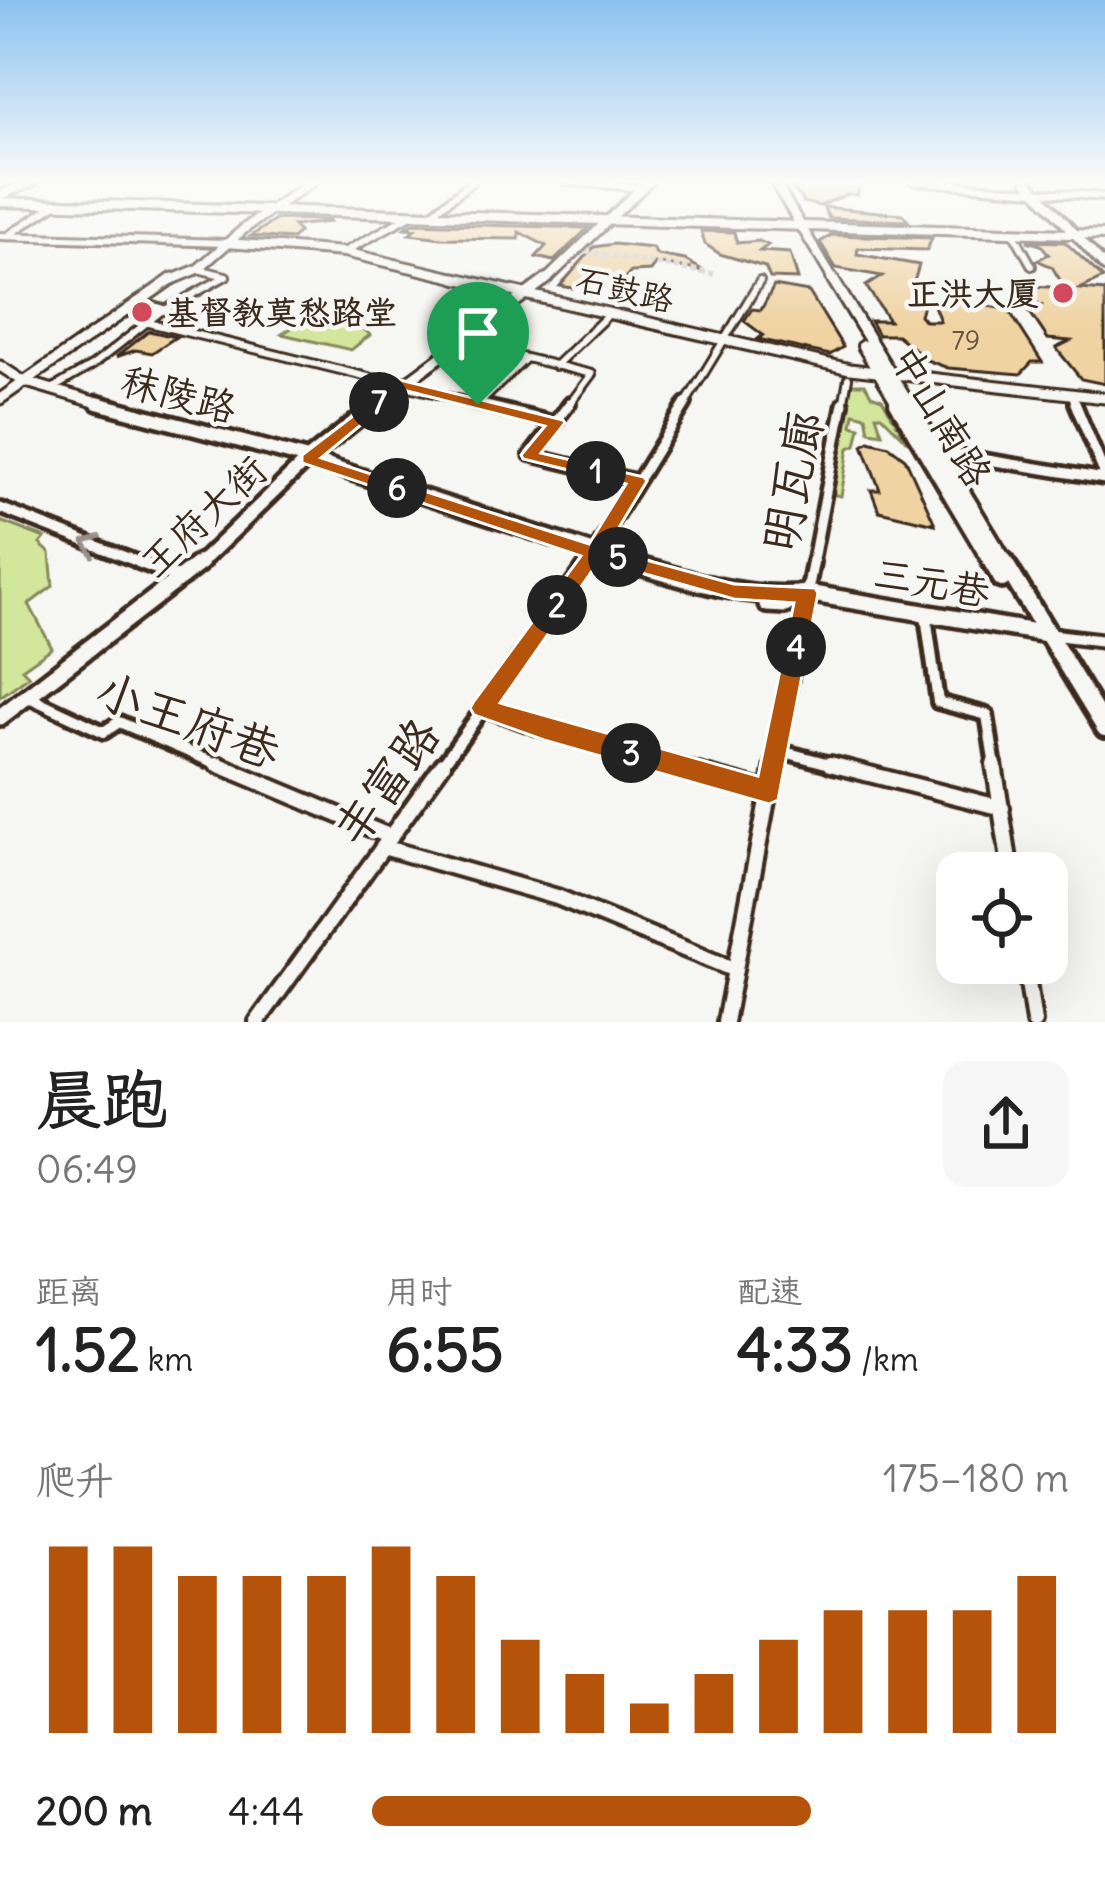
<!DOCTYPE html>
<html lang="zh">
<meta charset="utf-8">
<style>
:root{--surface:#fff;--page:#f6f6f6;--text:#222;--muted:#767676;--accent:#b45309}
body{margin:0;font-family:Delius,"LXGW WenKai TC",sans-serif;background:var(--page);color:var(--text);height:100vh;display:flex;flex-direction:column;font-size:45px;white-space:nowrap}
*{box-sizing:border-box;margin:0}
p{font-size:39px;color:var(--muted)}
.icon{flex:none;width:66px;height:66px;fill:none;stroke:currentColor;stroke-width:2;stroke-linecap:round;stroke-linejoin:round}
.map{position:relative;height:1022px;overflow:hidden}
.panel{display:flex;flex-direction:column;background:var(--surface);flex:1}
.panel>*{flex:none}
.fabs{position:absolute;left:936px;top:852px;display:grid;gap:24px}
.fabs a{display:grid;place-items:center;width:132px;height:132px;border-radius:24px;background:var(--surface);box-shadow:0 12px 48px #0002;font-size:60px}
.pin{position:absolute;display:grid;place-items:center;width:102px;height:102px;color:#fff;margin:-123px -51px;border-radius:50% 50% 50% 0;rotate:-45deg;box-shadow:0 0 12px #0007}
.pin .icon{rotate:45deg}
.km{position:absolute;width:60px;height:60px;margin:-30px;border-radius:50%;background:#222;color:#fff;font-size:33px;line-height:60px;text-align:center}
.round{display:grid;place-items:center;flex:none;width:126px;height:126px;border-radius:24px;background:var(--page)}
.head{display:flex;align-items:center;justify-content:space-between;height:204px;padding:0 36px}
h1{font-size:66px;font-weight:700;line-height:90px}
.figures{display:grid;grid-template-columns:repeat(3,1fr);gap:18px;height:204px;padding:12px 36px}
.figures div{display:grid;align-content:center}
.figures b{font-size:60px;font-weight:700}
.figures small{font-size:33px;font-weight:400}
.figures p{font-size:33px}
.chart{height:336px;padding:24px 36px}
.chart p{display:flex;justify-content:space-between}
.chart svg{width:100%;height:216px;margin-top:12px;stroke:var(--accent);stroke-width:6}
ul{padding:0 36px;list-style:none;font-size:39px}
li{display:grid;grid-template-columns:192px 144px 1fr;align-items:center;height:90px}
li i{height:30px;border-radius:15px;background:var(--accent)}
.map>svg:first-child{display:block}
.green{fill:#d2e79c;stroke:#86885d;stroke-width:3}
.building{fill:#efd3a3;stroke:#3b2a1e;stroke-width:3}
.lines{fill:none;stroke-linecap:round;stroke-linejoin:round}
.street-tunnel{stroke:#d1cdc8;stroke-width:6;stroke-dasharray:6 3;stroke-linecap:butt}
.street-far3-casing{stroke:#3b2a1e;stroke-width:12}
.street-far2-casing{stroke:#3b2a1e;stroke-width:18}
.street-far1-casing{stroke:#3b2a1e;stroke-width:20}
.street-casing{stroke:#3b2a1e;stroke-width:22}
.secondary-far3-casing{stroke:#3b2a1e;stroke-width:14}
.secondary-far2-casing{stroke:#3b2a1e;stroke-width:15}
.secondary-far1-casing{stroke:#3b2a1e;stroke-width:21}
.secondary-casing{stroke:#3b2a1e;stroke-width:24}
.primary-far3-casing{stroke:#3b2a1e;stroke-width:14}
.primary-far2-casing{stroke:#3b2a1e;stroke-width:16}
.primary-far1-casing{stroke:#3b2a1e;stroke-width:22}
.primary-casing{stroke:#3b2a1e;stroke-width:26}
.street-far3{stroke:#f6f6f2;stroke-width:6}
.street-far2{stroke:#f6f6f2;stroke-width:9}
.street-far1{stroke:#f6f6f2;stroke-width:10}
.street{stroke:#f6f6f2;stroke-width:14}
.secondary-far3{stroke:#f6f6f2;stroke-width:8}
.secondary-far2{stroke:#f6f6f2;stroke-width:9}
.secondary-far1{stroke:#f6f6f2;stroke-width:12}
.secondary{stroke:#f6f6f2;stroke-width:15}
.primary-far3{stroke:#f6f6f2;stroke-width:8}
.primary-far2{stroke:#f6f6f2;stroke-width:10}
.primary-far1{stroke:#f6f6f2;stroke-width:14}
.primary{stroke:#f6f6f2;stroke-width:16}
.oneway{stroke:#989088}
.route{fill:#b45309;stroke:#fff;stroke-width:3;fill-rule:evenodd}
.poi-dot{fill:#d1495b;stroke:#f6f6f2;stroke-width:4.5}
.labels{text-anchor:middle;stroke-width:9;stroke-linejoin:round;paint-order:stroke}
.far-number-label{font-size:27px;fill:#68543f}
.far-street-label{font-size:33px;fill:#3b2a1e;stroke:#f6f6f2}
.far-poi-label{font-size:33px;font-weight:bold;fill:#3b2a1e;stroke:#f6f6f2;text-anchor:end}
.street-label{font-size:39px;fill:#3b2a1e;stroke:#f6f6f2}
.near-street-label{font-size:48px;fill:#3b2a1e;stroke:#f6f6f2}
</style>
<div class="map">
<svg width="1105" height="1022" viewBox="0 0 1105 1022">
<rect width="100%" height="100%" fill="#f6f6f2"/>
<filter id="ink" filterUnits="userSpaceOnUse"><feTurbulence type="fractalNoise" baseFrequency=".00833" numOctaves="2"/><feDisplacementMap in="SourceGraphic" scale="24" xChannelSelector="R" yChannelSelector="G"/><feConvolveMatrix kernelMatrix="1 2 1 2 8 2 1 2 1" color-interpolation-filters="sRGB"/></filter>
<g filter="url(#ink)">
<path class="green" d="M308 317 363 328 370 335 351 350 282 334Z
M851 384H865L871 395 882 399 907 441 881 415H876L882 433 869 431 866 416 854 413 852 425 860 427 856 445 849 448 841 496 831 494Z
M0 521 45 538 40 544 50 553 53 586 29 604 52 648 22 669 29 676 0 697Z"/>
<path class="building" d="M827 181H861L857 195 848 194 820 206 803 202 792 186Z
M823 207 902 214 908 221 829 218Z
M277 219 329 220 330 222 293 226 299 232 292 239 251 236Z
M413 223 588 228 554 261 536 257 546 246 519 232V239L442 238 409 234 415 229 405 228Z
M701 231 734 232 737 243 759 241 768 245 760 251 790 253 798 279 770 278 765 267 720 254 705 244Z
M832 235 932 238 927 250 858 248 857 254 919 265 911 292 926 294 920 315 925 321H940L931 298 1008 309 1042 362H1032L1021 374 948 368 913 355 919 353 897 335H878L870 321H889L866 286 882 276 836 268 820 242Z
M1027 241 1065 242 1103 278 1080 289 1105 291V384L1081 379 1056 348 1070 341 1048 339 1029 311 1041 305 1021 295 1016 285 1065 288 1052 267 1037 260 1049 254 1041 245Z
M614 244 652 248 657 255 685 260 704 271 656 263 650 271 631 272 624 280 592 274 572 288 560 286 594 247Z
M774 286 809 292 843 347 830 355 758 339 763 335 744 321 752 309 761 310Z
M149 331 176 337 152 353 136 350 116 357Z
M869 441 889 446 905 458 935 524 879 511 871 490H880L863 445Z"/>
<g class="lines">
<path class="street-tunnel" d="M585 251 714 274"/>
<defs>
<path id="street-far3" d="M565 181 643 188
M914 181 1105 197
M431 214 473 181
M1013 232 1032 266
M0 236 227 243
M7 236 56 204
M344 252 413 214
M163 311 226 276 198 269
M145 322 486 406
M461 342 592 374 568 406
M555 366 610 313
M50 390 93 365 164 309 137 301
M1072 395 1076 406
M478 405 525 359
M684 406 760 281
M843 406 848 378"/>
<path id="street-far2" d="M474 403 557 423
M570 403 530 455 638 481
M1075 403 1105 475
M939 452 1105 479
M0 508 146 565
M586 565 686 403
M812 565 843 403"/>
<path id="street-far1" d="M138 562 183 579
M926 616 938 702 987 715 995 767
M1047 634 1105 641
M29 697 104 732 119 722 224 767
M483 708 544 730 679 767
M777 750 841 767
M441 767 588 562
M774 767 813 562"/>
<path id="street" d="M217 764 391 837
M668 764 769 791
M830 764 1002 808
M994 764 1011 873
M383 847 557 897 735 970
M1025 963 1034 1022
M257 1022 443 764
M725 1022 774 764"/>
<path id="secondary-far3" d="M1027 181 1105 267
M0 195 34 181
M227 243 344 252 468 281
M169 281 198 269 245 228 313 181
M545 281 649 181"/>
<path id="secondary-far2" d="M455 278 850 369 1105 398
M0 366 23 381 108 406
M0 399 173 278
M374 406 548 278"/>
<path id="secondary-far1" d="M97 403 308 459 635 565
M198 565 308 459 378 403"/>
<path id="secondary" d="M625 562C685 578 744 601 807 593L1047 634
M767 604 785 605 807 593
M0 717 201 562"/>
<path id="primary-far3" d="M774 181 834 281
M0 202 1105 235"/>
<path id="primary-far2" d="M832 278 910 406
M863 346 899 406"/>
<path id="primary-far1" d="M897 403 993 565
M908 403 1006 565"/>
<path id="primary" d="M992 562 1002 579
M1004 562 1105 728"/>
</defs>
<use href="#street-far3" class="street-far3-casing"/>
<use href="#street-far2" class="street-far2-casing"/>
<use href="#street-far1" class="street-far1-casing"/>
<use href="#street" class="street-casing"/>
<use href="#secondary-far3" class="secondary-far3-casing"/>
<use href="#secondary-far2" class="secondary-far2-casing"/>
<use href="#secondary-far1" class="secondary-far1-casing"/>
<use href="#secondary" class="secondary-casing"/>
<use href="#primary-far3" class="primary-far3-casing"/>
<use href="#primary-far2" class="primary-far2-casing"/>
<use href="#primary-far1" class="primary-far1-casing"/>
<use href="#primary" class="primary-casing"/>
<use href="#street-far3" class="street-far3"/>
<use href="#street-far2" class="street-far2"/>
<use href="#street-far1" class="street-far1"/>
<use href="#street" class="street"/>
<use href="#secondary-far3" class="secondary-far3"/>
<use href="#secondary-far2" class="secondary-far2"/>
<use href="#secondary-far1" class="secondary-far1"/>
<use href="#secondary" class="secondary"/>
<use href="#primary-far3" class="primary-far3"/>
<use href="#primary-far2" class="primary-far2"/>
<use href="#primary-far1" class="primary-far1"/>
<use href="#primary" class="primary"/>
</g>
<defs><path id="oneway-chevron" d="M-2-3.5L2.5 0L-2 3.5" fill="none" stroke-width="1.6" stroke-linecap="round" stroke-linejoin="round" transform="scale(3)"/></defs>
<use class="oneway" href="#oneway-chevron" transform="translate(91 544) rotate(-159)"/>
</g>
<linearGradient id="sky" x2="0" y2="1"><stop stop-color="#8ac1f0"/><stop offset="0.56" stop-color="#fbfbf9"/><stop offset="1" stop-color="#fbfbf9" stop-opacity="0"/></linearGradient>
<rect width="1105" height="324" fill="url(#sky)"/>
<path class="route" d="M400 380 563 420 565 423 541 453 644 477 647 481 606 549 734 584 815 588 818 593 778 800 769 804 544 740 474 715 470 708 474 701 581 556 302 463V455ZM403 390 545 426 521 455 523 459 626 484 589 544 321 458ZM599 561 734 599 794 603 758 776 500 703Z"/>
<g class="poi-dot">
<circle cx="1063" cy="293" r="12"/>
<circle cx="142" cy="312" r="12"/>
</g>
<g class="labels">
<g class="far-number-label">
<text x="966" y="350">79</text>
</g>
<g class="far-street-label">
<text transform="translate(625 289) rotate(13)" y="12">石鼓路</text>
</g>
<g class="far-poi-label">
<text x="1039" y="305">正洪大厦</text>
<text x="166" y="324" text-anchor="start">基督教莫愁路堂</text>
</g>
<g class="street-label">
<text transform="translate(179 394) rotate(15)" y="14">秣陵路</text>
<text transform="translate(942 416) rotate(59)" y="14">中山南路</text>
<text transform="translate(203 516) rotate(-43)" y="14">王府大街</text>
<text transform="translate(932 582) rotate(10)" y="14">三元巷</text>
</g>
<g class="near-street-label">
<text transform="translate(792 481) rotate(-79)" y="17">明瓦廊</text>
<text transform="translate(188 720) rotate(20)" y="17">小王府巷</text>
<text transform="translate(386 782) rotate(-54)" y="17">丰富路</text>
</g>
</g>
</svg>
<div class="fabs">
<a><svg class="icon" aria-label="locate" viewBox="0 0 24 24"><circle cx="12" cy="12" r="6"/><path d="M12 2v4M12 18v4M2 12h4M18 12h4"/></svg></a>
</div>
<div class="pin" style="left:478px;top:405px;background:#1e9e55"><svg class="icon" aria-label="arrive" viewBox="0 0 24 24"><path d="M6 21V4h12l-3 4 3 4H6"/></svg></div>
<b class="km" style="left:596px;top:471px">1</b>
<b class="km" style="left:557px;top:605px">2</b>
<b class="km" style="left:631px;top:753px">3</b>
<b class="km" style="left:796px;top:647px">4</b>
<b class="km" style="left:618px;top:557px">5</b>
<b class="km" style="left:397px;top:488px">6</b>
<b class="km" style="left:379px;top:402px">7</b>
</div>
<section class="panel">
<div class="head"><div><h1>晨跑</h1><p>06:49</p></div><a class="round"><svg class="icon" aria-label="share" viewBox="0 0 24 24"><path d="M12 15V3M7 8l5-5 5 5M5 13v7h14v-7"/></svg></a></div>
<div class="figures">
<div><p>距离</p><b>1.52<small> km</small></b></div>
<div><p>用时</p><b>6:55</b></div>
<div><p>配速</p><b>4:33<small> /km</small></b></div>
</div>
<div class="chart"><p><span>爬升</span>175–180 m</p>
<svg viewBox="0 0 160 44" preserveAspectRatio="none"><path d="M5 44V6M15 44V6M25 44V12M35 44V12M45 44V12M55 44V6M65 44V12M75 44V25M85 44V32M95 44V38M105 44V32M115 44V25M125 44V19M135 44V19M145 44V19M155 44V12"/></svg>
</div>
<ul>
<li><b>200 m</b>4:44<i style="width:63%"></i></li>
</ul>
</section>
